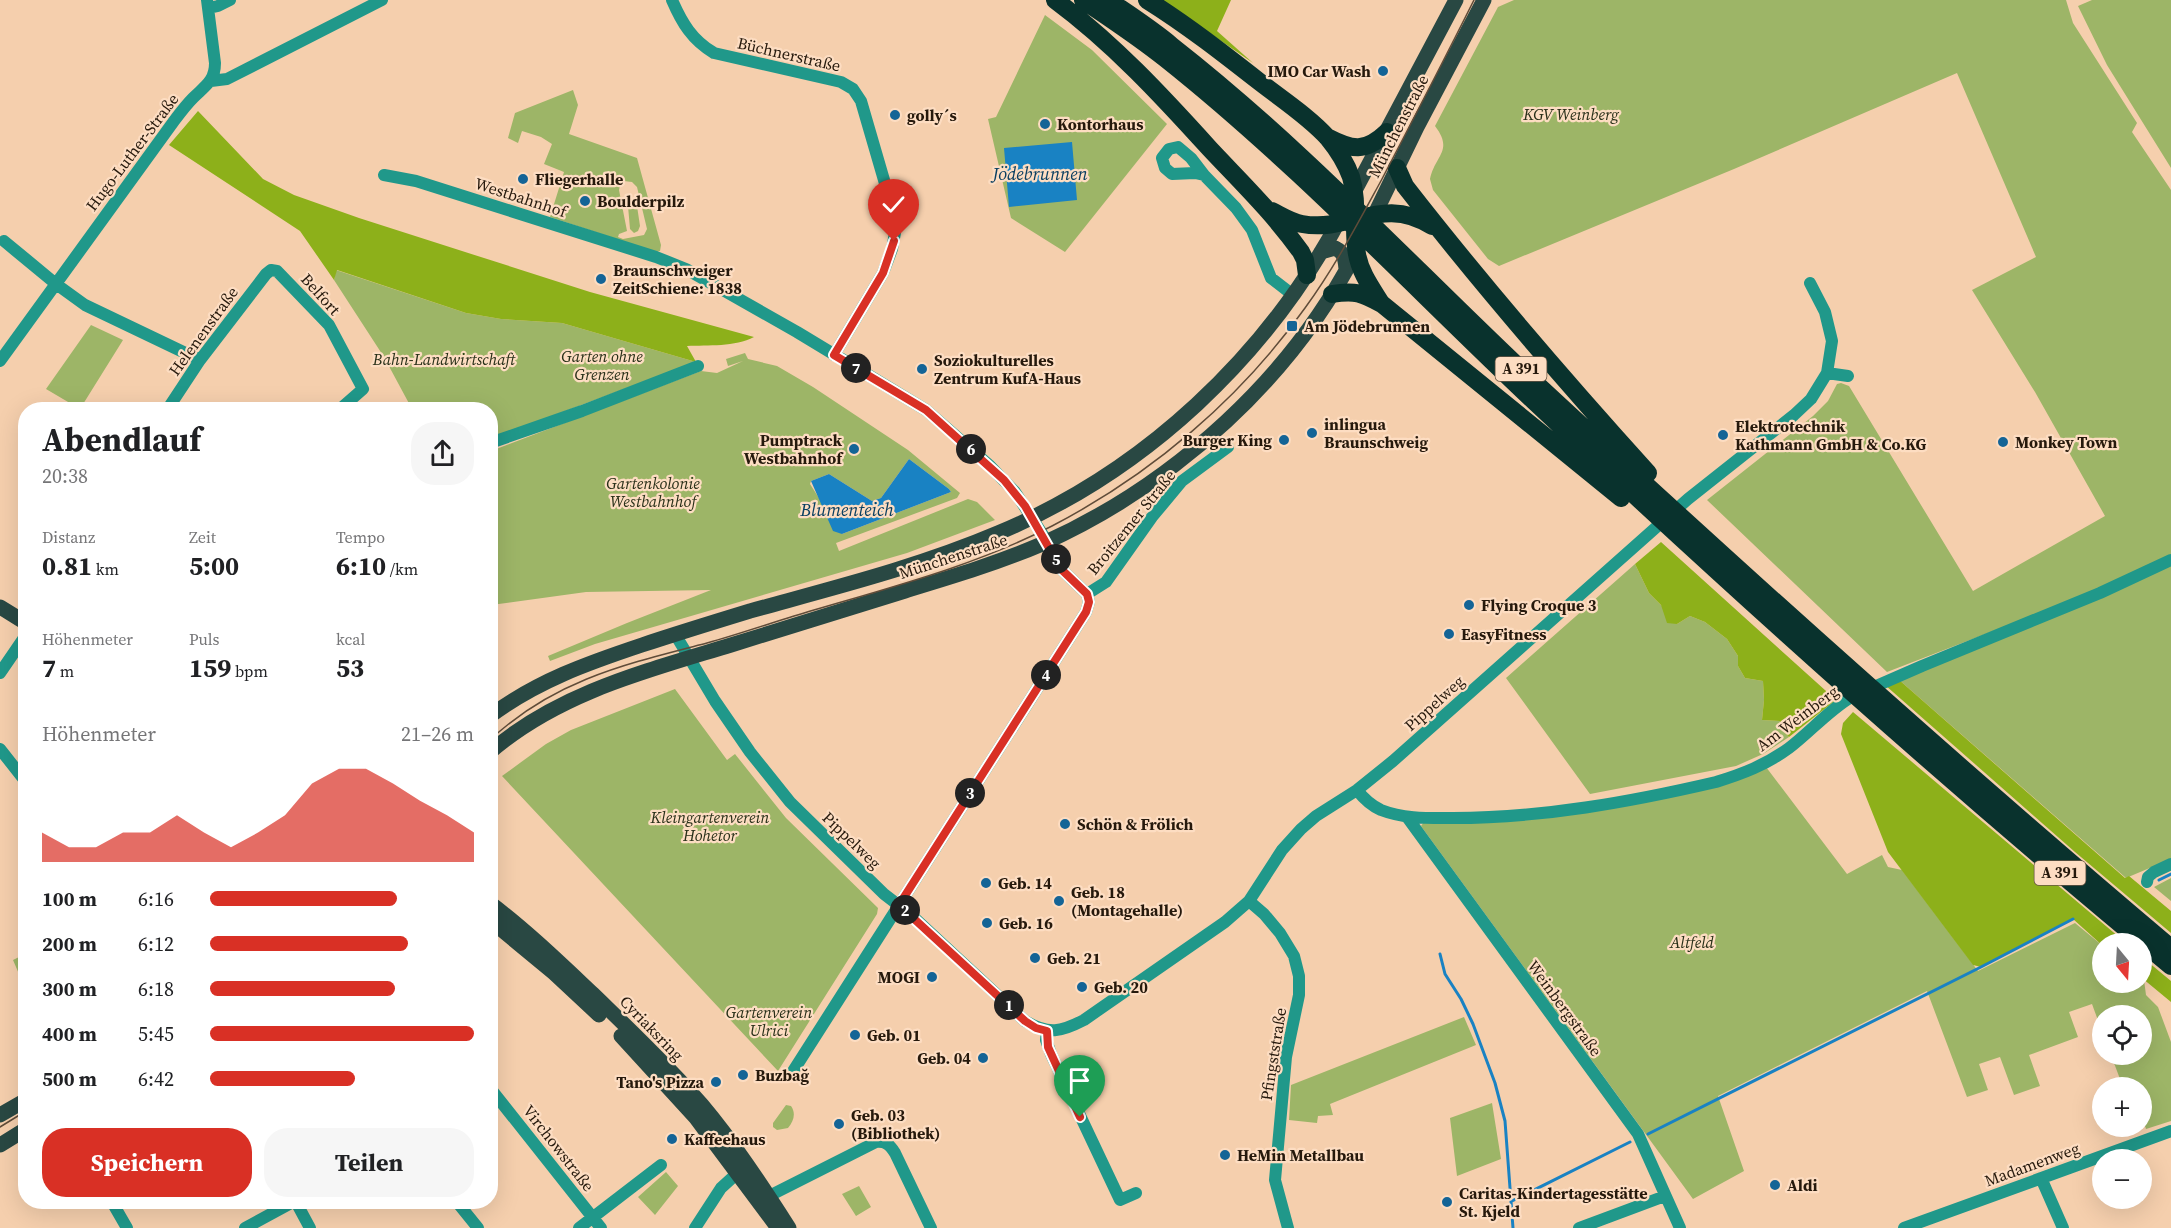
<!DOCTYPE html>
<html lang="de">
<meta charset="utf-8">
<style>
:root{--surface:#fff;--page:#f6f6f6;--text:#202124;--muted:#757577;--accent:#d93025}
body{margin:0;font-family:"Source Serif 4",serif;background:var(--page);color:var(--text);height:100vh;display:flex;flex-direction:column;font-size:22px;white-space:nowrap}
*{box-sizing:border-box;margin:0}
p{font-size:20px;color:var(--muted)}
.icon{flex:none;width:33px;height:33px;fill:none;stroke:currentColor;stroke-width:2;stroke-linecap:round;stroke-linejoin:round}
.map{position:relative;flex:1;overflow:hidden}
.panel{position:absolute;left:18px;top:402px;width:480px;height:807px;display:flex;flex-direction:column;background:var(--surface);border-radius:24px;box-shadow:0 6px 24px #0002}
.panel>*{flex:none}
.needle{width:39px;rotate:162deg}
.buttons{position:absolute;left:2092px;top:933px;display:grid;gap:12px}
.buttons a{display:grid;place-items:center;width:60px;height:60px;border-radius:50%;background:var(--surface);box-shadow:0 6px 24px #0002;font-size:30px}
.pin{position:absolute;display:grid;place-items:center;width:51px;height:51px;color:#fff;margin:-62px -26px;border-radius:50% 50% 50% 0;rotate:-45deg;box-shadow:0 0 6px #0007}
.pin .icon{rotate:45deg}
.km{position:absolute;width:30px;height:30px;margin:-15px;border-radius:50%;background:#222;color:#fff;font-size:16px;line-height:30px;text-align:center}
.round{display:grid;place-items:center;flex:none;width:63px;height:63px;border-radius:24px;background:var(--page)}
.overview{display:flex;align-items:center;justify-content:space-between;height:102px;padding:0 24px}
h1{font-size:33px;font-weight:700;line-height:45px}
.stats{display:grid;grid-template-columns:repeat(3,1fr);gap:9px;height:102px;padding:6px 24px}
.stats div{display:grid;align-content:center}
.stats b{font-size:26px;font-weight:700}
.stats small{font-size:16px;font-weight:400}
.stats p{font-size:16px}
.chart{height:168px;padding:12px 24px}
.chart p{display:flex;justify-content:space-between}
.chart svg{width:100%;height:108px;margin-top:6px;fill:var(--accent);opacity:.7}
.primary-button{display:flex;gap:12px;margin-top:auto;padding:12px 24px}
.primary-button a{flex:1;height:69px;border-radius:24px;background:var(--accent);color:#fff;font-size:24px;font-weight:700;line-height:69px;text-align:center}
.primary-button a+a{background:var(--page);color:var(--text)}
ul{padding:0 24px;list-style:none;font-size:20px}
li{display:grid;grid-template-columns:96px 72px 1fr;align-items:center;height:45px}
li i{height:15px;border-radius:8px;background:var(--accent)}
.map>svg:first-child{display:block}
.green{fill:#9db567;fill-rule:evenodd}
.forest{fill:#8db01a}
.water{fill:#1982c3}
.lines{fill:none;stroke-linecap:round;stroke-linejoin:round}
.stream{stroke:#1982c3;stroke-width:3}
.minor{stroke:#20988a;stroke-width:12}
.major{stroke:#294843;stroke-width:15}
.highway{stroke:#09322d;stroke-width:18}
.tram{stroke:#604c39;stroke-width:1.5}
.route-casing{stroke:#fff;stroke-width:12}
.route{stroke:#d93025;stroke-width:8}
.poi-dot{fill:#146496;stroke:#fdddc2;stroke-width:2}
.labels{text-anchor:middle;stroke-width:4.5;stroke-linejoin:round;paint-order:stroke}
.shield{fill:#fdddc2;stroke:#665443;stroke-width:1.5}
.shield-label{font-size:15px;font-weight:bold;fill:#26190c}
.street-label{font-size:16px;fill:#26190c;stroke:#fdddc2}
.poi-label{font-size:16px;font-weight:bold;fill:#26190c;stroke:#fdddc2;text-anchor:start}
.park-label{font-size:16px;font-style:italic;fill:#282f18;stroke:#fdddc2}
.water-label{font-size:18px;font-style:italic;fill:#0a3f61;stroke:#fdddc2}
</style>
<div class="map">
<svg width="2171" height="1228" viewBox="0 0 2171 1228">
<rect width="100%" height="100%" fill="#f5cfad"/>
<path class="green" d="M1514 0H2066L2073 23 2137 123 2132 132 2171 190V555L2071 601 1887 672 1707 500 1813 416 1828 401 1837 384 1841 383 1849 386 1973 591 2105 516 2035 392 1972 290 2036 257 1957 73 1734 169 1499 266 1488 259 1433 190 1430 179C1435 155 1454 151 1435 126L1498 7Z
M2092 0H2171V168L2107 65 2078 6Z
M1045 15 1092 50 1167 124 1065 252 1011 218 988 119 996 117Z
M573 90 578 105 569 134 637 158 661 245 660 251 656 252 550 217 564 172 544 164 552 144 541 137 522 131 518 143 508 138 515 113ZM624 181 632 182 637 187 647 229 644 235 623 239 618 237 619 234 627 231 619 190 621 182Z
M628 206H637L640 226 638 231 634 233 630 229Z
M336 270 466 313 501 319 562 323 696 362 491 439 490 410 412 409 384 357 334 280Z
M91 325 123 340 80 409 46 389Z
M745 353 748 359 777 366 813 387 908 450 960 493 957 498 836 543 839 551 968 499 977 502 995 520 907 553 595 644 550 661 548 656 627 623 711 590 586 592 491 605V451L701 371 717 373 743 361 728 366 726 359ZM909 459 949 489 951 492 842 534 810 484 811 481 829 474 872 501 881 498Z
M1635 564 1649 593 1661 605 1677 624 1690 616 1705 622 1727 639 1738 656V666L1745 678 1763 681 1764 700 1762 720 1780 721 1782 730 1789 737 1763 754 1736 766 1590 794 1506 678Z
M2171 564V859L2126 878 1898 679Z
M675 689 727 760 735 754 786 818 878 908 877 914 778 1071 502 776 546 744 571 730Z
M1766 767 1847 874 1882 855 1888 867 1902 870 1978 971 2075 923 2103 946V982H2142V978L2144 980 2146 995 2158 1007 2171 1042V1121L2146 1129 2142 1117V1088L2123 1087 2111 1055 2142 1054V1016H2103V1034L2092 1004 2069 1012 2078 1037 2029 1055 2040 1086 2014 1095 2000 1057 1979 1064 1988 1090 1967 1097 1927 991 1718 1096 1744 1171 1693 1199 1421 826 1424 822 1537 819Z
M2171 878V901L2154 887Z
M25 954V988L13 960Z
M1464 1017 1476 1045 1330 1104 1333 1115 1318 1116 1317 1123 1289 1120 1291 1085Z
M1492 1103 1501 1159 1457 1176 1450 1118Z
M786 1105 791 1106C796 1113 794 1121 788 1128L777 1130 773 1127V1123Z
M666 1172 678 1186 655 1215 638 1197Z
M859 1186 871 1207 856 1216 842 1194Z"/>
<path class="forest" d="M1162 0H1231L1217 31 1253 63Z
M198 111 263 179 294 195 359 218 590 292 754 337C735 347 708 345 687 346L696 362 562 323 501 319 466 313 337 270 334 280 300 231 169 145Z
M1661 542 1836 700 1789 737 1782 730 1780 721 1762 720 1764 700 1763 681 1745 678 1738 666V656L1727 639 1705 622 1690 616 1677 624 1667 623 1661 605 1649 593 1635 564Z
M1898 679 2125 878 2129 876 2171 911V933L2075 852 1885 685Z
M1853 712 2126 943 2103 944V946L2073 919 1981 967 1973 965 1888 852 1841 734 1843 723Z
M2142 957 2171 981V1002L2142 978Z"/>
<path class="water" d="M1072 142 1077 200 1009 207 1004 148Z
M909 459 949 489 951 492 842 534 833 531 811 481 829 474 872 501 881 498Z"/>
<g class="lines">
<path class="stream" d="M2159 880 2171 874
M1440 954 1445 974 1461 999 1473 1024 1495 1083 1505 1121 1513 1228
M1648 1134 1981 967 2073 919
M1512 1201 1630 1142"/>
<path class="minor" d="M672 0C682 23 692 40 714 53L841 82 853 89 861 101 893 211 895 233 892 249 883 273 834 355
M209 8 218 6 230 0
M211 81 227 79 382 0
M384 175 416 181 656 257 686 269 797 332 926 410 989 465 1015 492 1043 535 1061 569 1087 594 1089 602 1086 612 790 1076
M1204 175 1191 158 1178 147 1169 149 1162 158 1165 168 1172 174 1195 173 1204 175 1236 208 1252 230 1271 278 1293 295
M4 241 56 284 85 305 200 360
M0 361 174 121C180 113 186 105 193 98 205 86 215 81 215 63L207 0
M1827 373 1848 376
M167 410 200 360 266 274 271 270 277 271 329 325 363 389 339 410
M490 443 582 411 698 366
M1087 594 1106 582 1152 517 1182 481 1228 447
M675 634 715 701 750 752 790 802 884 894 910 914 1025 1021C1049 1035 1061 1032 1084 1020L1225 922 1249 901 1282 850 1301 829 1316 816 1357 790 1393 761 1688 499 1794 415 1811 399 1827 373 1832 341 1825 312 1810 283
M0 673 26 635
M0 749 26 782
M1357 790C1364 799 1370 805 1381 810 1404 819 1429 818 1453 818 1542 818 1630 802 1716 782 1742 774 1766 765 1789 748 1810 732 1828 711 1851 697L1922 666 2100 593 2171 560
M1407 817 1638 1134 1680 1228
M2147 882 2148 877 2154 872 2171 864
M1249 901 1264 914 1280 933 1294 956 1299 976V995L1286 1057 1275 1180 1288 1228
M1047 1031 1046 1040 1051 1054 1120 1200 1136 1193
M490 1088 601 1228
M2041 1178 2063 1228
M769 1196 876 1142C886 1141 890 1145 895 1153L931 1228
M112 1202 127 1228
M296 1202 310 1228
M457 1202 478 1228
M245 1228 293 1202
M579 1228 661 1165
M695 1228 721 1188 743 1168
M1579 1228 1665 1196
M1904 1228 2171 1131"/>
<path class="major" d="M1352 196 1456 0
M1371 222 1417 127 1484 0
M1321 252 1335 248C1345 253 1345 259 1346 269
M0 607 26 623
M490 716C537 681 588 663 642 645 678 633 714 622 750 611 833 588 918 567 998 533 1144 472 1267 357 1341 217
M490 752C558 693 646 671 731 645 789 627 847 609 905 591 951 577 998 563 1042 544 1175 484 1294 377 1359 246
M490 903C527 931 560 963 593 994 630 1030 668 1066 702 1105 734 1143 762 1186 789 1228
M490 920 554 973 599 1015
M621 1036 696 1118 778 1228
M0 1115 26 1100
M0 1145 26 1129"/>
<path class="highway" d="M1055 0C1113 43 1162 96 1210 149 1241 182 1274 214 1301 252L1305 260 1307 275
M1083 0C1111 19 1140 38 1166 59 1298 164 1414 288 1536 403 1742 597 1953 786 2171 966
M1108 0C1130 15 1152 29 1172 46 1300 146 1411 266 1529 377 1739 572 1952 763 2171 948
M1147 0C1187 25 1224 54 1261 83 1283 100 1309 117 1328 138 1337 149 1346 163 1351 177 1359 203 1352 229 1357 254 1360 272 1371 287 1381 303
M1327 137C1352 150 1365 153 1387 132
M1397 168 1405 186C1482 285 1564 380 1648 473
M1272 211C1282 216 1291 222 1302 224 1351 233 1382 194 1432 226
M1332 294C1355 290 1362 293 1382 304L1621 498"/>
<path class="tram" d="M490 740C554 680 626 664 707 643 736 635 765 625 794 616 880 590 971 568 1052 526 1152 474 1240 399 1305 308 1335 267 1358 223 1382 179 1413 120 1444 60 1474 0
M0 1127 26 1111"/>
</g>
<g class="lines">
<defs>
<path id="route" d="M894 241 883 273 834 355 926 410 1004 480 1025 506 1061 569 1087 594 1089 602 1086 612 899 905 1025 1021 1036 1028 1047 1031 1048 1047 1080 1117"/>
</defs>
<use href="#route" class="route-casing"/>
<use href="#route" class="route"/>
</g>
<g class="poi-dot">
<circle cx="1383" cy="71" r="6"/>
<circle cx="895" cy="115" r="6"/>
<circle cx="1045" cy="124" r="6"/>
<circle cx="523" cy="179" r="6"/>
<circle cx="585" cy="201" r="6"/>
<circle cx="601" cy="279" r="6"/>
<rect x="1286" y="320" width="12" height="12" rx="3"/>
<circle cx="922" cy="369" r="6"/>
<circle cx="1312" cy="433" r="6"/>
<circle cx="1723" cy="435" r="6"/>
<circle cx="1284" cy="440" r="6"/>
<circle cx="2003" cy="442" r="6"/>
<circle cx="854" cy="449" r="6"/>
<circle cx="1469" cy="605" r="6"/>
<circle cx="1449" cy="634" r="6"/>
<circle cx="1065" cy="824" r="6"/>
<circle cx="986" cy="883" r="6"/>
<circle cx="1059" cy="901" r="6"/>
<circle cx="987" cy="923" r="6"/>
<circle cx="1035" cy="958" r="6"/>
<circle cx="932" cy="977" r="6"/>
<circle cx="1082" cy="987" r="6"/>
<circle cx="855" cy="1035" r="6"/>
<circle cx="983" cy="1058" r="6"/>
<circle cx="743" cy="1075" r="6"/>
<circle cx="716" cy="1082" r="6"/>
<circle cx="839" cy="1124" r="6"/>
<circle cx="672" cy="1139" r="6"/>
<circle cx="1225" cy="1155" r="6"/>
<circle cx="1775" cy="1185" r="6"/>
<circle cx="1447" cy="1202" r="6"/>
</g>
<g class="labels">
<g class="shield">
<rect x="1495.5" y="357" width="51" height="24" rx="4.5"/>
<rect x="2034.5" y="861" width="51" height="24" rx="4.5"/>
</g>
<g class="shield-label">
<text x="1521" y="374">A 391</text>
<text x="2060" y="878">A 391</text>
</g>
<g class="street-label">
<text transform="translate(789 54) rotate(13)" y="6">Büchnerstraße</text>
<text transform="translate(1398 126) rotate(-63)" y="6">Münchenstraße</text>
<text transform="translate(132 152) rotate(-53)" y="6">Hugo-Luther-Straße</text>
<text transform="translate(521 197) rotate(18)" y="6">Westbahnhof</text>
<text transform="translate(321 294) rotate(48)" y="6">Belfort</text>
<text transform="translate(203 331) rotate(-54)" y="6">Helenenstraße</text>
<text transform="translate(1131 522) rotate(-51)" y="6">Broitzemer Straße</text>
<text transform="translate(953 556) rotate(-18)" y="6">Münchenstraße</text>
<text transform="translate(1434 703) rotate(-42)" y="6">Pippelweg</text>
<text transform="translate(1797 718) rotate(-37)" y="6">Am Weinberg</text>
<text transform="translate(852 840) rotate(44)" y="6">Pippelweg</text>
<text transform="translate(1565 1008) rotate(54)" y="6">Weinbergstraße</text>
<text transform="translate(652 1028) rotate(46)" y="6">Cyriaksring</text>
<text transform="translate(1273 1054) rotate(-81)" y="6">Pfingststraße</text>
<text transform="translate(559 1148) rotate(52)" y="6">Virchowstraße</text>
<text transform="translate(2032 1164) rotate(-20)" y="6">Madamenweg</text>
</g>
<g class="poi-label">
<text x="1371" y="77" text-anchor="end">IMO Car Wash</text>
<text x="907" y="121">golly´s</text>
<text x="1057" y="130">Kontorhaus</text>
<text x="535" y="185">Fliegerhalle</text>
<text x="597" y="207">Boulderpilz</text>
<text x="613" y="276">Braunschweiger<tspan x="613" dy="18">ZeitSchiene: 1838</tspan></text>
<text x="1304" y="332">Am Jödebrunnen</text>
<text x="934" y="366">Soziokulturelles<tspan x="934" dy="18">Zentrum KufA-Haus</tspan></text>
<text x="1324" y="430">inlingua<tspan x="1324" dy="18">Braunschweig</tspan></text>
<text x="1735" y="432">Elektrotechnik<tspan x="1735" dy="18">Kathmann GmbH &amp; Co.KG</tspan></text>
<text x="842" y="446" text-anchor="end">Pumptrack<tspan x="842" dy="18">Westbahnhof</tspan></text>
<text x="1272" y="446" text-anchor="end">Burger King</text>
<text x="2015" y="448">Monkey Town</text>
<text x="1481" y="611">Flying Croque 3</text>
<text x="1461" y="640">EasyFitness</text>
<text x="1077" y="830">Schön &amp; Frölich</text>
<text x="998" y="889">Geb. 14</text>
<text x="1071" y="898">Geb. 18<tspan x="1071" dy="18">(Montagehalle)</tspan></text>
<text x="999" y="929">Geb. 16</text>
<text x="1047" y="964">Geb. 21</text>
<text x="920" y="983" text-anchor="end">MOGI</text>
<text x="1094" y="993">Geb. 20</text>
<text x="867" y="1041">Geb. 01</text>
<text x="971" y="1064" text-anchor="end">Geb. 04</text>
<text x="755" y="1081">Buzbağ</text>
<text x="704" y="1088" text-anchor="end">Tano's Pizza</text>
<text x="851" y="1121">Geb. 03<tspan x="851" dy="18">(Bibliothek)</tspan></text>
<text x="684" y="1145">Kaffeehaus</text>
<text x="1237" y="1161">HeMin Metallbau</text>
<text x="1787" y="1191">Aldi</text>
<text x="1459" y="1199">Caritas-Kindertagesstätte<tspan x="1459" dy="18">St. Kjeld</tspan></text>
</g>
<g class="park-label">
<text x="1571" y="120">KGV Weinberg</text>
<text x="602" y="362">Garten ohne<tspan x="602" dy="18">Grenzen</tspan></text>
<text x="444" y="365">Bahn-Landwirtschaft</text>
<text x="653" y="489">Gartenkolonie<tspan x="653" dy="18">Westbahnhof</tspan></text>
<text x="710" y="823">Kleingartenverein<tspan x="710" dy="18">Hohetor</tspan></text>
<text x="1692" y="948">Altfeld</text>
<text x="769" y="1018">Gartenverein<tspan x="769" dy="18">Ulrici</tspan></text>
</g>
<g class="water-label">
<text x="1040" y="180">Jödebrunnen</text>
<text x="847" y="516">Blumenteich</text>
</g>
</g>
</svg>
<div class="buttons">
<a><svg class="needle" viewBox="-14 -14 28 28"><path d="M0-13l5 13h-10z" fill="#e53935"/><path d="M0 13l5-13h-10z" fill="#757577"/></svg></a>
<a><svg class="icon" aria-label="locate" viewBox="0 0 24 24"><circle cx="12" cy="12" r="6"/><path d="M12 2v4M12 18v4M2 12h4M18 12h4"/></svg></a>
<a>+</a>
<a>−</a>
</div>
<div class="pin" style="left:1080px;top:1117px;background:#1e9e55"><svg class="icon" aria-label="arrive" viewBox="0 0 24 24"><path d="M6 21V4h12l-3 4 3 4H6"/></svg></div>
<div class="pin" style="left:894px;top:241px;background:#d93025"><svg class="icon" aria-label="check" viewBox="0 0 24 24"><path d="M5 12l5 5 9-10"/></svg></div>
<b class="km" style="left:1009px;top:1005px">1</b>
<b class="km" style="left:905px;top:910px">2</b>
<b class="km" style="left:970px;top:793px">3</b>
<b class="km" style="left:1046px;top:675px">4</b>
<b class="km" style="left:1056px;top:559px">5</b>
<b class="km" style="left:971px;top:449px">6</b>
<b class="km" style="left:856px;top:368px">7</b>
<section class="panel">
<div class="overview"><div><h1>Abendlauf</h1><p>20:38</p></div><a class="round"><svg class="icon" aria-label="share" viewBox="0 0 24 24"><path d="M12 15V3M7 8l5-5 5 5M5 13v7h14v-7"/></svg></a></div>
<div class="stats">
<div><p>Distanz</p><b>0.81<small> km</small></b></div>
<div><p>Zeit</p><b>5:00</b></div>
<div><p>Tempo</p><b>6:10<small> /km</small></b></div>
</div>
<div class="stats">
<div><p>Höhenmeter</p><b>7<small> m</small></b></div>
<div><p>Puls</p><b>159<small> bpm</small></b></div>
<div><p>kcal</p><b>53</b></div>
</div>
<div class="chart"><p><span>Höhenmeter</span>21–26 m</p>
<svg viewBox="0 0 160 44" preserveAspectRatio="none"><path d="M0 44V32L10 38L20 38L30 32L40 32L50 25L60 32L70 38L80 32L90 25L100 12L110 6L120 6L130 12L140 19L150 25L160 32V44z"/></svg>
</div>
<ul>
<li><b>100 m</b>6:16<i style="width:71%"></i></li>
<li><b>200 m</b>6:12<i style="width:75%"></i></li>
<li><b>300 m</b>6:18<i style="width:70%"></i></li>
<li><b>400 m</b>5:45<i style="width:100%"></i></li>
<li><b>500 m</b>6:42<i style="width:55%"></i></li>
</ul>
<div class="primary-button"><a>Speichern</a><a>Teilen</a></div>
</section>
</div>
